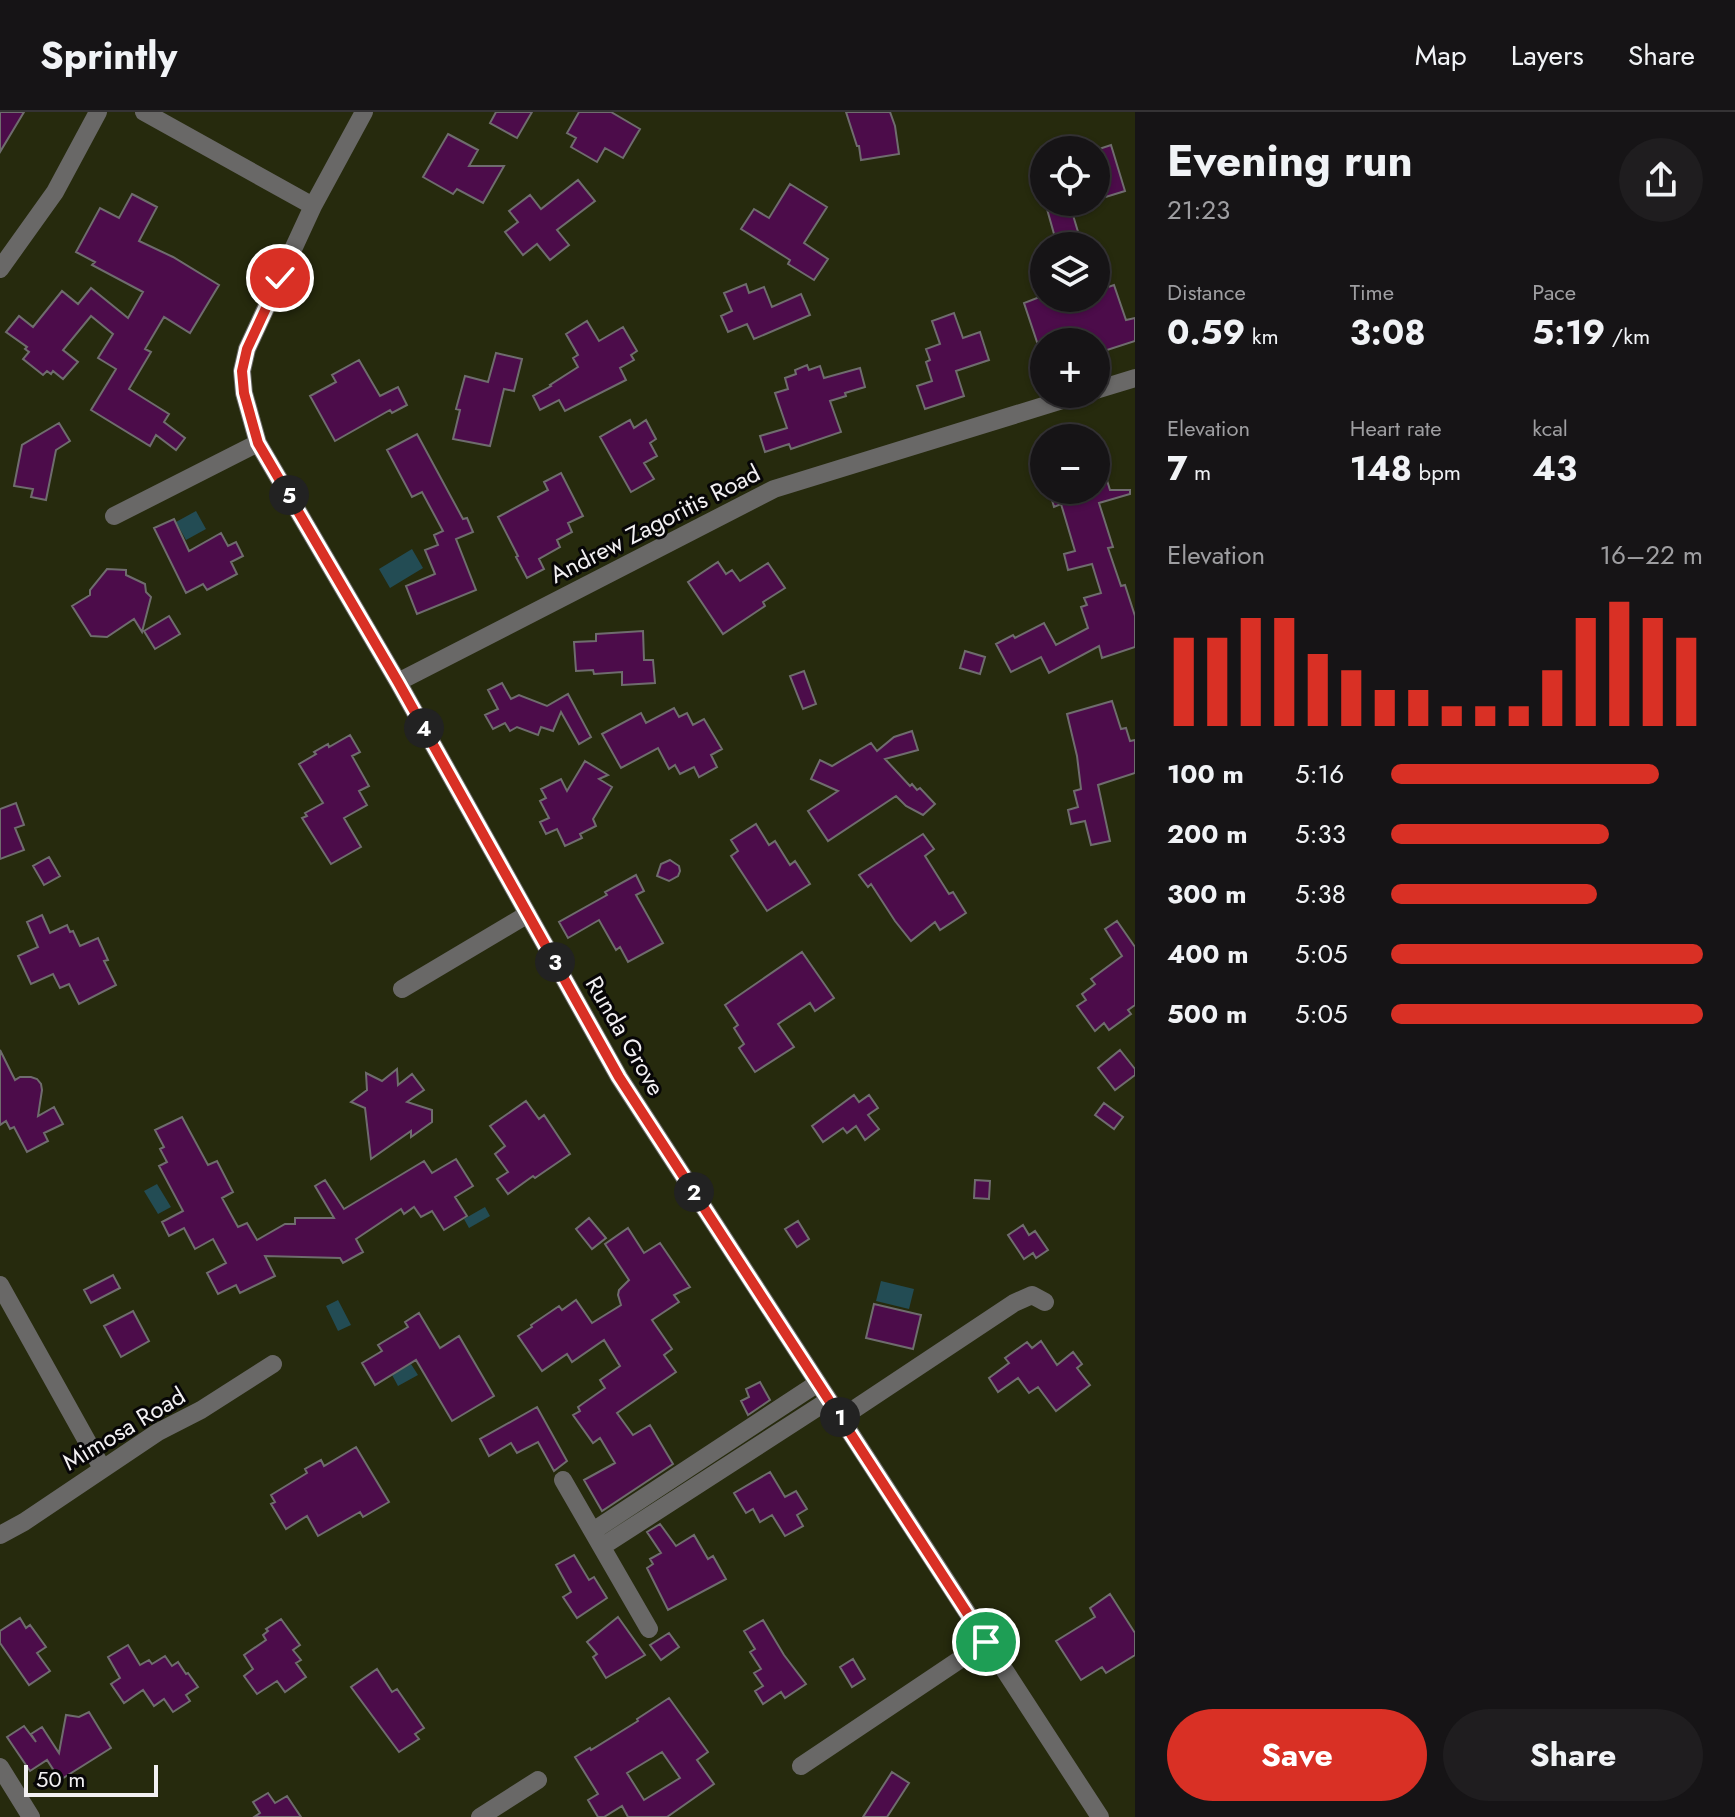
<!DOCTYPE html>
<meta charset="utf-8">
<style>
:root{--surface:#161416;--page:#1f1d1f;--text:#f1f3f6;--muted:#9e9ea1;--line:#353335;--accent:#d93025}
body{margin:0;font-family:Jost,sans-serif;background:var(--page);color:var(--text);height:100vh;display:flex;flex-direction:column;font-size:30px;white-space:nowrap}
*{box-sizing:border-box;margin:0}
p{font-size:26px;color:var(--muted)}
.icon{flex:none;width:44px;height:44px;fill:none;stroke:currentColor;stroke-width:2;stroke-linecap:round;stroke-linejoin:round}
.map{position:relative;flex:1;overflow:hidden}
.panel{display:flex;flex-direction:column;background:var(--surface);width:600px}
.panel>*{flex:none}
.controls{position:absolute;left:1030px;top:24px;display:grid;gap:16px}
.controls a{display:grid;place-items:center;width:80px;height:80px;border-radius:50%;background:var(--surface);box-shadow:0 2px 6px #0004,0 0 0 2px var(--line);font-size:40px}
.scale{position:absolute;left:24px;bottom:20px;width:134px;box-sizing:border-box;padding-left:8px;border:4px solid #f2f0f2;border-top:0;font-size:22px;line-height:28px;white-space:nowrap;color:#f2f0f2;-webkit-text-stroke:6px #070607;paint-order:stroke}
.pin{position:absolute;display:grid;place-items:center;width:68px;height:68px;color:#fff;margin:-34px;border:4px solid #fff;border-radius:50%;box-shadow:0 2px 8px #0007}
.km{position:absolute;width:40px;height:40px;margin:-20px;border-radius:50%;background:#222;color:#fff;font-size:22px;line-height:40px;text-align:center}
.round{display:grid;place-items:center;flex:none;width:84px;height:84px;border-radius:42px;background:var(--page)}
.summary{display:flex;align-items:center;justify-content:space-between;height:136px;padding:0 32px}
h1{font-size:44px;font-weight:700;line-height:60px}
.figures{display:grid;grid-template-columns:repeat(3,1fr);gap:12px;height:136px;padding:8px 32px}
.figures div{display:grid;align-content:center}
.figures b{font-size:34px;font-weight:700}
.figures small{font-size:22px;font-weight:400}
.figures p{font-size:22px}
.chart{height:224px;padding:16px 32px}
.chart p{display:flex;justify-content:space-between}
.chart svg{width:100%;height:144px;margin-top:8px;stroke:var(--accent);stroke-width:6}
.cta{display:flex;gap:16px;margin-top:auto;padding:16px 32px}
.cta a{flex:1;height:92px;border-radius:48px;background:var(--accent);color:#fff;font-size:32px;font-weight:700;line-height:92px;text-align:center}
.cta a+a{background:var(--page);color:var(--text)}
ul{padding:0 32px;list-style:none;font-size:26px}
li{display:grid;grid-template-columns:128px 96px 1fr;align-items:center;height:60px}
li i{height:20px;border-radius:10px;background:var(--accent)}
header{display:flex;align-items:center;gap:48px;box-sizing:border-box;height:112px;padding:0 40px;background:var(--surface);border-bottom:2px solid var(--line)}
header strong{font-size:38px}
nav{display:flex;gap:44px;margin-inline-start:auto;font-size:28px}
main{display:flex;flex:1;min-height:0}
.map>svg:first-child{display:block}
.green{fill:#262a0d;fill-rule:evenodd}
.water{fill:#234c54}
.building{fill:#4c0c4a;stroke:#6f6c6e;stroke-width:2;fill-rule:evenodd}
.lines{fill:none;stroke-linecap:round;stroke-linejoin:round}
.minor{stroke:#696867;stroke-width:18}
.route-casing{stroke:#fff;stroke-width:16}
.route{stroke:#d93025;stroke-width:10}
.labels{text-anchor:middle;stroke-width:6;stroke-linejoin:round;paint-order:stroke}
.street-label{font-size:24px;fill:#f2f0f2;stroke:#070607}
</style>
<header>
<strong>Sprintly</strong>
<nav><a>Map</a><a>Layers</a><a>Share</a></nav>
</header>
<main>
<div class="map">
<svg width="1135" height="1705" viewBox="0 0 1135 1705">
<rect width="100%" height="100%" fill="#1e1b1d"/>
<path class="green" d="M0 0H1135V1705H0ZM1044 38H1096V90H1044ZM1044 134H1096V186H1044ZM1044 230H1096V282H1044ZM1044 326H1096V378H1044Z"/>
<path class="water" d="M196 399 206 417 186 428 176 410Z
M412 437 423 456 390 476 379 457Z
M157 1072 171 1095 158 1102 144 1079Z
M485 1095 490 1104 469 1116 464 1107Z
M881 1169 914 1177 909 1197 876 1189Z
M338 1188 351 1213 338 1219 326 1194Z
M411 1252 418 1263 398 1274 392 1263Z"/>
<path class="building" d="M0 0H24L0 40Z
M496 0H532L517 26 490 11Z
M579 0H611L640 17 623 46 605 36 597 50 571 35 576 26 567 21Z
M846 0H890L895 14 899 42 861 48 859 34H857Z
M448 22 478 38 469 54H504L483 91 457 77 453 82 423 65Z
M1111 33 1125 79 1096 88V38Z
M578 68 595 89 557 118 569 133 550 148 537 132 523 143 505 120 518 110 509 99 530 83 541 97Z
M790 72 827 95 804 131 828 147 814 168 788 152 790 148 741 117 754 97 769 106Z
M132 82 157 95 139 129 173 145 219 173 190 221 164 205 145 237 151 240 129 277 169 302 164 310 185 326 176 338 156 323 150 334 91 298 116 257 98 246 113 222 91 204 63 238 78 250 63 267 53 259 51 262 47 259 43 263 23 247 29 240 25 237 27 235 6 220 19 204 33 215 62 179 78 192 91 176 128 206 143 180 92 153 95 150 76 140 100 96 119 106Z
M1045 90H1069L1079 123 1056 129Z
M746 172 749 181 764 175 772 195 801 182 810 203 754 227 747 212 728 220 721 204 732 199 724 181Z
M1114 173 1126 208 1135 206V229L1104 239 1101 230H1037L1024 191 1037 186H1096V179Z
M954 201 963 226 980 220 989 248 956 259 964 284 925 297 917 274 932 269 926 250 930 248 926 237 940 232 932 209Z
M587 209 599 229 623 215 637 239 631 243 634 248 620 256 626 268 565 299 559 288 540 298 533 284 551 274 550 273 578 255 573 246 578 243 566 222Z
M496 241 522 247 514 279 504 277 490 334 453 327 460 298 456 297 465 264 488 270Z
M359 248 380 284 398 275 407 293 392 301 390 298 335 329 310 284 336 270 332 263Z
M807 253 809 258 820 254 824 266 860 256 865 275 845 281 846 284 830 289 841 320 791 337 789 332 765 340 760 324 787 316 775 281 788 277 785 266 796 262 795 258Z
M630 308 634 316 646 308 656 327 650 331 657 344 644 351 654 367 631 380 600 325Z
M59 311 70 329 56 338 46 388 31 385 33 377 14 374 22 333Z
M417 322 463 407 467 406 473 420 456 427 476 478 417 502 406 474 435 462 425 438 438 433 434 423 443 419 422 380 412 385 387 338Z
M1099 343 1110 378H1130V382L1099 391 1113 435 1108 436 1121 474 1125 473 1135 504V535L1102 546 1099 534 1049 561 1041 545 1011 560 996 532 1013 523 1015 526 1044 511 1056 533 1088 516 1081 495 1087 493 1084 486 1101 481 1092 452 1068 458 1064 442 1075 439 1061 392 1054 395 1050 381 1056 378H1096V344Z
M561 361 583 404 568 411 572 420 557 428 560 435 539 447 544 457 527 466 516 445 518 444 498 405 548 378 544 370Z
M174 407 189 439 221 421 228 434 236 430 243 444 231 450 237 462 207 478 203 472 186 481 154 416Z
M718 450 726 462 732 458 740 469 768 451 785 476 763 490 765 494 723 522 688 470Z
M107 457 126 458V463L145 472 146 480 151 485 142 520 134 507 107 525 91 524 72 494 90 483V478Z
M169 504 180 522 155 537 144 519Z
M643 519 644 548H653L655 571 622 573V560L594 562 593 558 576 559 574 530 596 529V522Z
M965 539 985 545 980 562 960 556Z
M804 559 816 592 803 597 790 564Z
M502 571 511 587 519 583 547 594 568 582 591 625 579 632 561 600 553 619 541 615 538 623 517 615 510 619 505 611 493 617 485 603 498 597 488 578Z
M1112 589 1121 617 1126 616 1130 629 1135 628V661L1098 673 1110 729 1091 733 1085 709 1071 712 1068 698 1078 695 1074 679 1081 677 1077 644 1067 602Z
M674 596 679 605 687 601 693 613 704 607 722 637 711 643 717 655 699 665 694 655 680 662 675 653 669 657 658 636 621 656 602 622 641 601 646 611Z
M912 619 918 638 885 647 910 674 912 672 917 678 920 676 935 692 923 703 906 694 896 684 828 729 808 699 838 679 811 667 820 648 832 654 871 631 877 639 894 625Z
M350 623 360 640 352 644 369 674 359 679 367 693 344 706 361 735 331 752 302 706 307 704 305 701 323 691 299 652 316 642 314 640 328 632 329 635Z
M585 649 608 663 599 667 612 675 593 707 596 714 580 722 582 726 565 734 557 717 546 722 540 710 549 706 540 689 546 686 541 677 561 667 567 679Z
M16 691 24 713 15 716 24 738 0 747V697Z
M756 712 769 733 775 729 790 753 795 749 810 772 767 799 731 744 738 739 731 728Z
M923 722 934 737 925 744 949 782 953 780 966 801 940 818 935 810 911 829 895 809 871 772 868 775 859 763Z
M49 745 60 764 44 773 33 754Z
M670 748 679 754 680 759 678 764 669 769 657 764 661 752Z
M636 763 644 779 636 783 663 831 628 850 620 835 616 838 599 808 568 826 559 810 607 783 605 780Z
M42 803 50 821 67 813 70 820 73 819 80 834 98 826 108 848 104 849 116 873 79 892 69 872 60 876 53 862 31 872 18 844 38 835 27 810Z
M1117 809 1135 835V893L1128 898 1131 902 1109 918 1104 911 1095 919 1077 894 1086 888 1082 882 1095 872 1091 867 1122 844 1105 817Z
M802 840 834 886 815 899 810 891 778 912 794 935 755 960 739 936 744 932 734 916 738 913 725 893Z
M0 938 15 968 20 965H31L37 967 41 972 42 978 38 1004 54 995 63 1012 44 1021 48 1029 27 1040 14 1015 10 1017 6 1009 0 1013Z
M1120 938 1135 957V963L1115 978 1098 956Z
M397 957 398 973 412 962 424 978 407 990 432 998V1010L411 1025V1019L371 1047 365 996 351 990 367 978 366 961 382 969Z
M854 983 859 990 869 983 878 996 868 1003 879 1017 865 1028 856 1014 847 1021 843 1016 823 1030 812 1014Z
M526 989 539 1007 544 1003 570 1042 535 1066 533 1064 508 1082 497 1067 508 1060 495 1042 505 1034 490 1014Z
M1104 991 1123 1005 1114 1017 1095 1003Z
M182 1005 208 1053 217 1049 233 1080 222 1086 238 1115 247 1111 257 1128 285 1112H295V1106H334L315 1074 325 1068 344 1097 424 1049 432 1061 456 1047 473 1074 455 1085 467 1104 444 1118 432 1099 421 1105 414 1095 404 1102 401 1097 356 1127 363 1140 343 1151 340 1146 265 1144 275 1164 240 1181 236 1173 218 1182 207 1161 226 1151 213 1127 195 1137 184 1116 169 1124 162 1110 183 1099 159 1054 167 1050 160 1037 164 1035 155 1018Z
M975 1068 990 1069 989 1087 974 1086Z
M589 1106 606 1126 592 1137 576 1117Z
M798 1109 809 1127 797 1135 785 1117Z
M1023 1113 1029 1123 1035 1119 1048 1138 1036 1146 1033 1141 1024 1147 1008 1123Z
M628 1116 644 1141 660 1131 690 1175 674 1183 679 1190 652 1208 672 1237 664 1243 676 1260 617 1301 633 1323 650 1313 673 1352 602 1399 584 1368 615 1351 600 1326 593 1331 573 1303 580 1299 578 1295 605 1276 600 1268 620 1254 604 1228 572 1250 567 1242 542 1259 518 1224 532 1215 531 1213 559 1194 562 1198 576 1188 592 1211 621 1193 618 1183 619 1178 629 1168 605 1132Z
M113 1163 120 1176 91 1191 84 1178Z
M874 1192 921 1203 913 1237 866 1226Z
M133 1199 149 1229 121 1245 104 1214Z
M419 1201 440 1236 459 1224 494 1284 452 1309 416 1248 375 1273 362 1251 382 1239 378 1233 408 1215 405 1210Z
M1041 1229 1057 1253 1073 1240 1082 1252 1077 1256 1090 1273 1056 1299 1038 1275 1029 1281 1018 1266 998 1280 989 1266 1009 1251 1005 1246 1027 1230 1032 1236Z
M760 1270 770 1288 748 1303 741 1289 749 1285 746 1277Z
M537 1295 567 1349 554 1359 538 1330 517 1341 511 1331 489 1344 480 1327Z
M356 1335 389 1390 363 1405 360 1400 318 1424 307 1404 286 1417 271 1392 275 1390 271 1383 307 1361 305 1357 321 1348 324 1354Z
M770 1360 785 1385 796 1379 807 1397 797 1403 803 1414 785 1424 772 1403 760 1410 753 1397 746 1401 734 1381Z
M660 1412 676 1434 694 1423 708 1447 713 1444 726 1467 668 1498 647 1456 653 1452 650 1447 661 1441 647 1420Z
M574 1443 589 1468 594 1465 607 1486 577 1506 563 1485 571 1480 556 1453Z
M1110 1482 1135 1521V1543L1106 1561 1102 1555 1081 1568 1056 1529 1095 1505 1090 1496Z
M618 1505 645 1543 606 1566 593 1545 597 1542 587 1530Z
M20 1506 26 1516 30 1513 46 1535 37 1541 50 1559 29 1573 0 1531V1519Z
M281 1507 300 1533 293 1538 301 1548 296 1551 306 1565 285 1580 277 1569 257 1582 244 1564 253 1557 244 1543 266 1528 263 1523 268 1519 266 1517Z
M763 1508 784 1543 806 1572 785 1586 781 1580 763 1592 755 1579 763 1574 754 1561 761 1557 750 1540 755 1537 744 1519Z
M669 1521 679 1535 661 1548 650 1533Z
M128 1533 140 1553 149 1548 152 1552 165 1544 172 1554 178 1550 186 1562 188 1561 198 1575 186 1583 190 1589 173 1600 164 1587 154 1594 143 1578 124 1591 111 1572 120 1566 108 1545Z
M853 1547 865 1567 852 1575 840 1555Z
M377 1557 392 1580 397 1577 424 1616 415 1622 419 1627 399 1640 351 1575Z
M669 1586 708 1640 697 1648 714 1672 667 1705H628L622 1694 604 1705H598L588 1688 598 1682 575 1645 590 1636 591 1638 638 1609 637 1607ZM662 1640 680 1666 644 1688 627 1661Z
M89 1600 111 1636 60 1668 47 1648 30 1659 7 1625 24 1614 36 1630 31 1622 42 1615 59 1641 66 1603 79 1605Z
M892 1660 909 1671 887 1705H863Z
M268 1681 275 1691 287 1684 301 1705H254L260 1701 253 1690Z"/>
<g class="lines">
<path class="minor" d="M144 0 313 94
M364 0 313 94 247 237 242 259 244 281 258 331 398 570 619 965 1100 1705
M0 157 55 80 98 0
M1096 278 1135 266
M114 404 258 331
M398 570 774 377 1082 282
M402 877 528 802
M0 1173 102 1356
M841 1306 1014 1191 1032 1183 1045 1190
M563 1368 649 1517
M593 1419 818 1271
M0 1423 24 1410 158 1320 201 1298 273 1252
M603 1434 829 1288
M801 1654 986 1530
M0 1655 31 1705
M480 1705 538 1668"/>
</g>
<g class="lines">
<defs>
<path id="route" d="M280 166 247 237 242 259 244 281 258 331 398 570 619 965 986 1530"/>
</defs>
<use href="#route" class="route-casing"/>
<use href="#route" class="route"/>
</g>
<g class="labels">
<g class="street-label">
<text transform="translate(655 412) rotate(-27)" y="8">Andrew Zagoritis Road</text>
<text transform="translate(625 924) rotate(60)" y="8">Runda Grove</text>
<text transform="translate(124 1317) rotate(-31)" y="8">Mimosa Road</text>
</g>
</g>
</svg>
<div class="controls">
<a><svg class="icon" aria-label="locate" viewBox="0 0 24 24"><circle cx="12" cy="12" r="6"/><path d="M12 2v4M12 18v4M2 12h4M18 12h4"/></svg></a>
<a><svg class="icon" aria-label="layers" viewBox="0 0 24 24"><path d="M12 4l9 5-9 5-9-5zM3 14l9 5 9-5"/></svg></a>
<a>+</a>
<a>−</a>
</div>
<div class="scale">50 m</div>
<div class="pin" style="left:986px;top:1530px;background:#1e9e55"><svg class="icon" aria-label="arrive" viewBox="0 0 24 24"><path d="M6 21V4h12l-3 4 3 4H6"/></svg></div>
<div class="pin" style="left:280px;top:166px;background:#d93025"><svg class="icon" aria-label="check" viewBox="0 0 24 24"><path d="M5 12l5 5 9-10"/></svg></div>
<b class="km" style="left:840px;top:1305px">1</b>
<b class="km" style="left:694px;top:1080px">2</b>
<b class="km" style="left:555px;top:850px">3</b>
<b class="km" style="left:424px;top:616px">4</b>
<b class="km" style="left:289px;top:383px">5</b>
</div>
<section class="panel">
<div class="summary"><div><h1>Evening run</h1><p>21:23</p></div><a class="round"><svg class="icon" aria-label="share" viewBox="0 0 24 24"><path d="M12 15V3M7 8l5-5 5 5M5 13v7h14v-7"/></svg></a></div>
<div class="figures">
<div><p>Distance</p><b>0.59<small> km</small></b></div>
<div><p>Time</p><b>3:08</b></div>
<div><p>Pace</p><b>5:19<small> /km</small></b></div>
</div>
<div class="figures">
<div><p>Elevation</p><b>7<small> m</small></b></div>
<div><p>Heart rate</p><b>148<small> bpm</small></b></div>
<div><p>kcal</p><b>43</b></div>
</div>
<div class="chart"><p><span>Elevation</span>16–22 m</p>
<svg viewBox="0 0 160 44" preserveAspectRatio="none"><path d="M5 44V17M15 44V17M25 44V11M35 44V11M45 44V22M55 44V27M65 44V33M75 44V33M85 44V38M95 44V38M105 44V38M115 44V27M125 44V11M135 44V6M145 44V11M155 44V17"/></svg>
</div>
<ul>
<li><b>100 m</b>5:16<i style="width:86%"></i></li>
<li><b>200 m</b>5:33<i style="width:70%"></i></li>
<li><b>300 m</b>5:38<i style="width:66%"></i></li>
<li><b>400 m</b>5:05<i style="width:100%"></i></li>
<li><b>500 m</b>5:05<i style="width:100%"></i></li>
</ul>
<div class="cta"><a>Save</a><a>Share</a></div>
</section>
</main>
